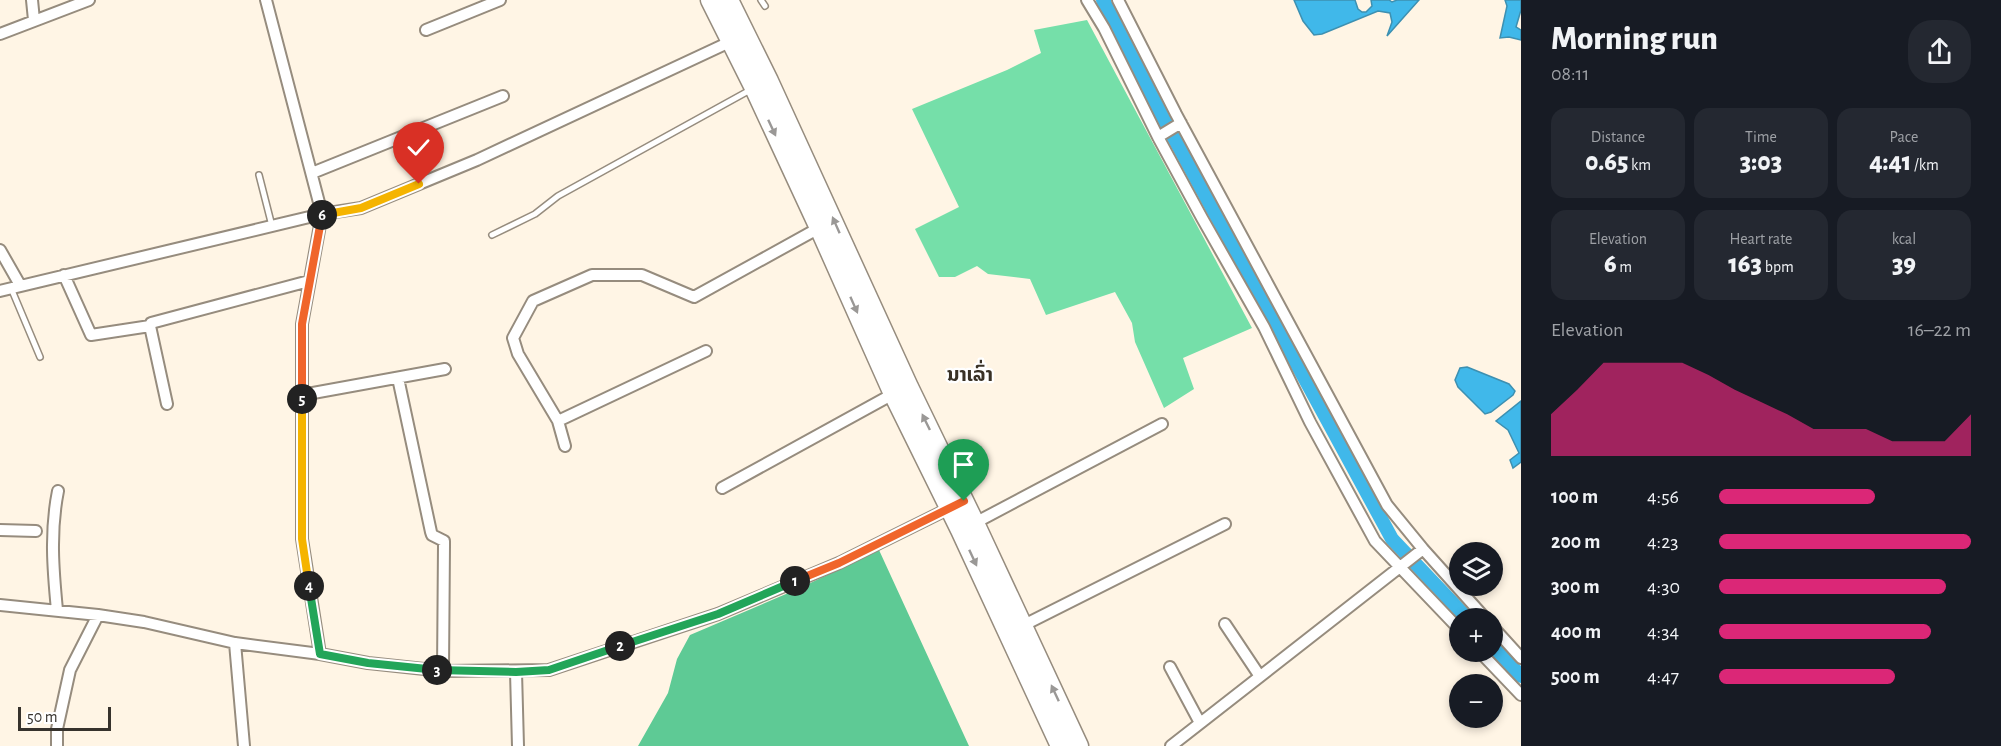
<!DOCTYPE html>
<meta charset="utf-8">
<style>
:root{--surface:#171b24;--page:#242831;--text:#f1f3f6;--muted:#9ea1a6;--accent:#db2777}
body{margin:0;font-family:"Alegreya Sans","Noto Sans Lao",sans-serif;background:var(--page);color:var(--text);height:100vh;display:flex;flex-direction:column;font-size:22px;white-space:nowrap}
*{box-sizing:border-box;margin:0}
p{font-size:20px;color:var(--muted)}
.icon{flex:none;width:33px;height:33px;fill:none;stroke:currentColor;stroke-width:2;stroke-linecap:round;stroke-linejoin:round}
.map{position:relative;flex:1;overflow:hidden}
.drawer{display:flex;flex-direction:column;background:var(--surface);width:480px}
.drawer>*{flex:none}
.buttons{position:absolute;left:1449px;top:542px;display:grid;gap:12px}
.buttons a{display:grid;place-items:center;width:54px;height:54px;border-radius:50%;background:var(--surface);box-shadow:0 3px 9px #0003;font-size:30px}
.scale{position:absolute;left:18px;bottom:15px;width:93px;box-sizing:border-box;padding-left:6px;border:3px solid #36322c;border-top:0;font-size:16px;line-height:21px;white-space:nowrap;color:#36322c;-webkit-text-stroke:4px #fff;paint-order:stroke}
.pin{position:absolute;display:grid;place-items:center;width:51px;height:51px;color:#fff;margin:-62px -26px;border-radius:50% 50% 50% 0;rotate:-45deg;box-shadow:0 0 6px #0007}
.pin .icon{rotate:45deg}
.km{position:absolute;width:30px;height:30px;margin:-15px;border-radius:50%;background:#222;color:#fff;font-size:16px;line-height:30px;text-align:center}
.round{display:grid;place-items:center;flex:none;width:63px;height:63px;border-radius:24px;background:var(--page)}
.headline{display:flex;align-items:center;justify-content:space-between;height:102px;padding:0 30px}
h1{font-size:33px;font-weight:800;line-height:45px}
.metrics{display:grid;grid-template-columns:repeat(3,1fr);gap:9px;height:102px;padding:6px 30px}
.metrics div{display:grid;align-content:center;border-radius:15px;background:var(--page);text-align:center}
.metrics b{font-size:26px;font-weight:800}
.metrics small{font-size:16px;font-weight:400}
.metrics p{font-size:16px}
.chart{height:168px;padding:12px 30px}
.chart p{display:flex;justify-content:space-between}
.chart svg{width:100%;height:108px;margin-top:6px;fill:var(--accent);opacity:.7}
ul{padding:0 30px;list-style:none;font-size:20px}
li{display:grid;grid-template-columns:96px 72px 1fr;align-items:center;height:45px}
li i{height:15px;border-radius:8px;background:var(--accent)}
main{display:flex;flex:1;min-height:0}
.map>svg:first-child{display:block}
.green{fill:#75dfa9}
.forest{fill:#5eca95}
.water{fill:#40b8ea;stroke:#3d90b1;stroke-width:1.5}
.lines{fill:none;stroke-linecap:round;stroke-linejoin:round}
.canal{stroke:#40b8ea;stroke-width:14}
.lane-casing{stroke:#968c7e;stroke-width:8}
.street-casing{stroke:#968c7e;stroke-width:14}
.highway-casing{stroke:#968c7e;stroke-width:21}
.lane{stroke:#fff;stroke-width:5}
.street{stroke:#fff;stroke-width:10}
.highway{stroke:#fff;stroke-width:18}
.oneway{fill:#9a9896}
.split-1-casing{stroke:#fff;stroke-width:12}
.split-2-casing{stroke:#fff;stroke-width:12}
.split-3-casing{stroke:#fff;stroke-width:12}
.split-4-casing{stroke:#fff;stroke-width:12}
.split-5-casing{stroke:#fff;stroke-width:12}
.split-6-casing{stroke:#fff;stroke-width:12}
.split-7-casing{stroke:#fff;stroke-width:12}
.split-1{stroke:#f0652b;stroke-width:8}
.split-2{stroke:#22a559;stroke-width:8}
.split-3{stroke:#22a559;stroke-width:8}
.split-4{stroke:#22a559;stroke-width:8}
.split-5{stroke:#f5b400;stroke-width:8}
.split-6{stroke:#f0652b;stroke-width:8}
.split-7{stroke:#f5b400;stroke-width:8}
.labels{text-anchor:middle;stroke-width:4.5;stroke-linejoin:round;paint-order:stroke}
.quarter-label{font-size:20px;font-weight:bold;fill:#393125;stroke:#fff}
</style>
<main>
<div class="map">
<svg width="1521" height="746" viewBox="0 0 1521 746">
<rect width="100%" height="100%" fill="#fff5e5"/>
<path class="green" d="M1087 20 1252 328 1183 358 1194 389 1164 408 1135 342 1132 323 1115 292 1046 315 1030 279 988 274 977 266 955 277H939L915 229 959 207 912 109 1007 70 1041 53 1034 30Z"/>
<path class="forest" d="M879 550 969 746H638L668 693 677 659 690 635 800 588Z"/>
<path class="water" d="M1294 0H1355L1358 9 1362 12H1366L1372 6 1371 0H1389L1392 2 1397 0H1419L1387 36 1392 22 1390 13 1378 11 1322 34 1314 35 1303 21Z
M1505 0H1521V10L1516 27 1521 30V40L1509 37 1500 38 1507 6Z
M1467 367 1509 384 1515 391 1513 395 1491 412 1485 414 1458 387 1455 380 1460 368Z
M1521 401V462L1513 468 1510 460 1519 453 1508 430 1496 421Z"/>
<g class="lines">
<path class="canal" d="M1103 0 1162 116 1392 539 1467 618
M1492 646 1521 676"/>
<defs>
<path id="lane" d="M761 0 765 6
M259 175 272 226
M492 235 535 214 558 196 752 89
M11 288 40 357"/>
<path id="street" d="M32 0 34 20
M266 0 322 214 302 324V539L320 654
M1087 0 1104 28 1158 137 1202 218 1264 327 1310 422 1375 541 1460 630
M1118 0 1176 114 1387 505 1423 549 1485 618
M426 30 500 0
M0 34 89 0
M1158 137 1181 123
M312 173 503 96
M0 250 20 285
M64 275 91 335 150 326
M0 291 322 214 361 208 477 160 734 40
M706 351 558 421 518 354 513 338 533 301 592 275H642L694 297 819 228
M398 378 431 532 432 535 444 541V545L443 671
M302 395 445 369
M167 404 150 326 151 323 309 281
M558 421 565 446
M722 488 893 394
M971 525 1162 424
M0 530 36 531
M0 605 98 615 144 622 235 643 320 654 368 663 443 671 549 670 718 614 839 563 952 507
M57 610C53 569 50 531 58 491
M1225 624 1259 675
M1024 625 1225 524
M1492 626 1521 658
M235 643 244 746
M1479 651 1521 695
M1170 667 1200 723
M516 672 518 746
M57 746V729L70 670 98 615
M1171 746 1423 549"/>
<path id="highway" d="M710 0 754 88 819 228 893 394 960 530 1060 746
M729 0 769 81 909 387 975 523 1079 746"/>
</defs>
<use href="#lane" class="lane-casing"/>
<use href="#street" class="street-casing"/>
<use href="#highway" class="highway-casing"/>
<use href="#lane" class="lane"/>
<use href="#street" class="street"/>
<use href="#highway" class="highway"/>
</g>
<defs><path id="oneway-solid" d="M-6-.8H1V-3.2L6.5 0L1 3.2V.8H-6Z" transform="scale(1.5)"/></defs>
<g class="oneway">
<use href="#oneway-solid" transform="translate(772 128) rotate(65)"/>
<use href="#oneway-solid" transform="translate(836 225) rotate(-114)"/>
<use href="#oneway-solid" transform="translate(854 305) rotate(66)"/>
<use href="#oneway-solid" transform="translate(926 422) rotate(-116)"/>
<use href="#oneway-solid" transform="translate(973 558) rotate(65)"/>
<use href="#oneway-solid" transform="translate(1055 693) rotate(-115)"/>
</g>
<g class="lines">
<defs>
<path id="split-1" d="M795 581 839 563 964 501"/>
<path id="split-2" d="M620 646 718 614 795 581"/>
<path id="split-3" d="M437 670 516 672 549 670 620 646"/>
<path id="split-4" d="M309 586 320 654 368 663 437 670"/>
<path id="split-5" d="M302 399V539L309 586"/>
<path id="split-6" d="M302 399V324L322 215"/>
<path id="split-7" d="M322 215 361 208 419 184"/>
</defs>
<use href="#split-1" class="split-1-casing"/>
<use href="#split-2" class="split-2-casing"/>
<use href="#split-3" class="split-3-casing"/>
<use href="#split-4" class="split-4-casing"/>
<use href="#split-5" class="split-5-casing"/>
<use href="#split-6" class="split-6-casing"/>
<use href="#split-7" class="split-7-casing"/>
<use href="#split-1" class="split-1"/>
<use href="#split-2" class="split-2"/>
<use href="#split-3" class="split-3"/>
<use href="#split-4" class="split-4"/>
<use href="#split-5" class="split-5"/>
<use href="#split-6" class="split-6"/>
<use href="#split-7" class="split-7"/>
</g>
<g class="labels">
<g class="quarter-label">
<text x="970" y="381">ນາເລົ່າ</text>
</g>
</g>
</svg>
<div class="buttons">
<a><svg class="icon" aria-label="layers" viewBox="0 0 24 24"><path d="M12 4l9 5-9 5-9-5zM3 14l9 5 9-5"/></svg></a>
<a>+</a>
<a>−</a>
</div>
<div class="scale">50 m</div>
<div class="pin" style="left:964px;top:501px;background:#1e9e55"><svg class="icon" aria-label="arrive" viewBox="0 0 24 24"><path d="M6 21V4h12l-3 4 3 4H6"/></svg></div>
<div class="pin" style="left:419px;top:184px;background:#d93025"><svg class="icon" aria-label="check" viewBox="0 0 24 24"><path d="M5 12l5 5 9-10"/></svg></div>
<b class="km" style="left:795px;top:581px">1</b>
<b class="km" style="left:620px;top:646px">2</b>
<b class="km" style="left:437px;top:670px">3</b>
<b class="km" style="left:309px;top:586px">4</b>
<b class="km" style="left:302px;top:399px">5</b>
<b class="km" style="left:322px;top:215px">6</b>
</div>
<section class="drawer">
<div class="headline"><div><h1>Morning run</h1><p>08:11</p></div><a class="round"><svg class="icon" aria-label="share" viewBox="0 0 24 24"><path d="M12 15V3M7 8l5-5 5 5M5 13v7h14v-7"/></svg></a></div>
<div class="metrics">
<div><p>Distance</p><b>0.65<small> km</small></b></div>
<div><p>Time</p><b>3:03</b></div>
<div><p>Pace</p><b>4:41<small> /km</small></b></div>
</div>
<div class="metrics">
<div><p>Elevation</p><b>6<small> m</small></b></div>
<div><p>Heart rate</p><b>163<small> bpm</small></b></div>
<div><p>kcal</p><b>39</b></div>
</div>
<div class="chart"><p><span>Elevation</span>16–22 m</p>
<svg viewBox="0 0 160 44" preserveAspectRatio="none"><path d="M0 44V27L10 17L20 6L30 6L40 6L50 6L60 11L70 17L80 22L90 27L100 33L110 33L120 33L130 38L140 38L150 38L160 27V44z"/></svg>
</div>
<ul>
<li><b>100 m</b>4:56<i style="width:62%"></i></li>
<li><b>200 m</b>4:23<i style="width:100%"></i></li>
<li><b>300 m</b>4:30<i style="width:90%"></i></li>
<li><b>400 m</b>4:34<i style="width:84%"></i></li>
<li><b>500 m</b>4:47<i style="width:70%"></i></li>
</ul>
</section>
</main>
